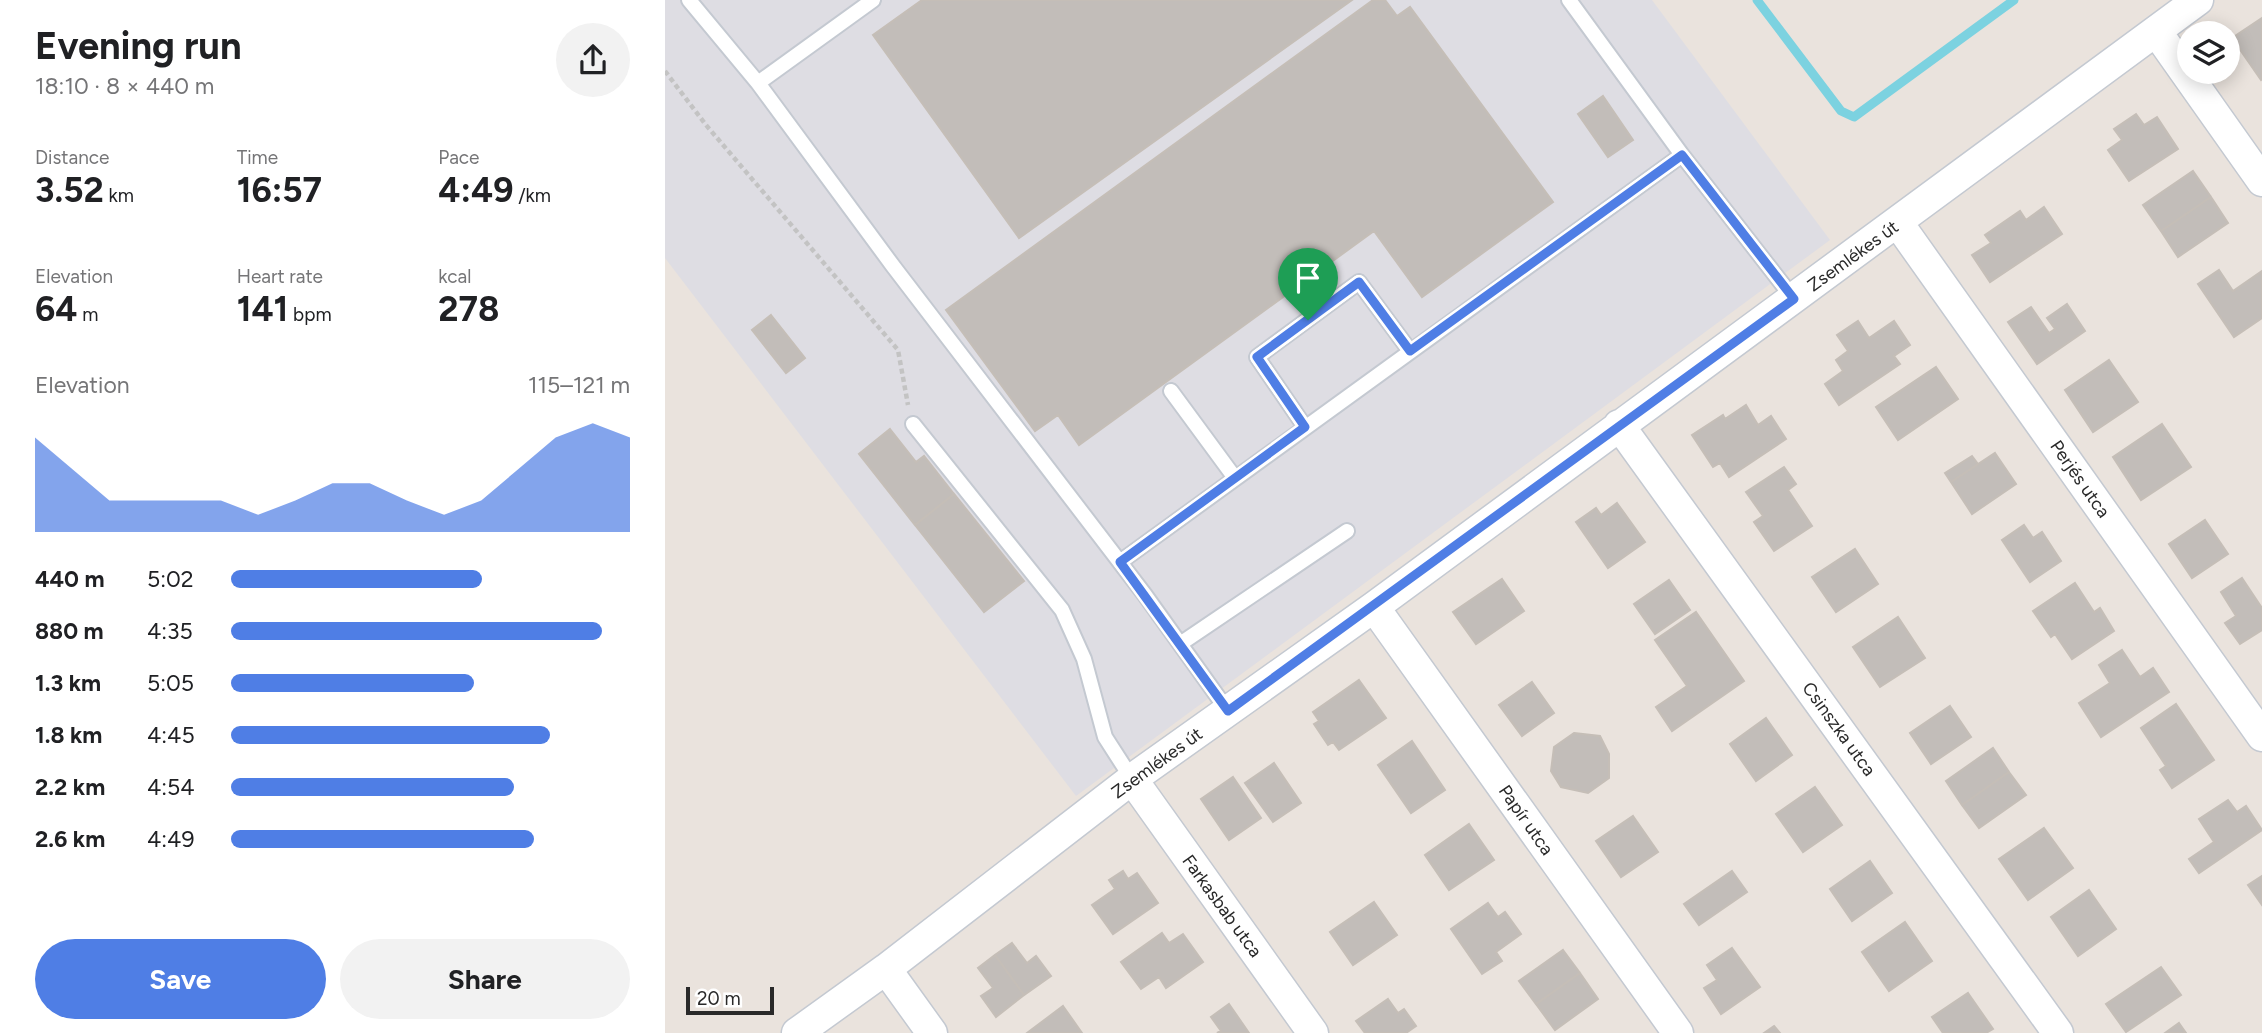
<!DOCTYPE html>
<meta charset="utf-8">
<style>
:root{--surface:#fff;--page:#f2f2f2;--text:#202124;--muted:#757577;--accent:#4f7ee5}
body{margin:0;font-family:Figtree,sans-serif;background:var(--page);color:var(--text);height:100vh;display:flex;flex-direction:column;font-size:26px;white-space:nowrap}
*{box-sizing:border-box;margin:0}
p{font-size:23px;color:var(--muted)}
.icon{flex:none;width:38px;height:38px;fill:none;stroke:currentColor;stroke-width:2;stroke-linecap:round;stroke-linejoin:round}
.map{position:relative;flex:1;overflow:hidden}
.side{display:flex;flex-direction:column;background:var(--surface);width:665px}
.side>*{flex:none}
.tools{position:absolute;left:1512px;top:21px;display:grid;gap:14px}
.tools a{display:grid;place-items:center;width:63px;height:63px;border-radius:50%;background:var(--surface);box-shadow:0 4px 18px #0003;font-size:35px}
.scale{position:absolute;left:21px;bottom:18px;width:88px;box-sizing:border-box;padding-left:7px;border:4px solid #292929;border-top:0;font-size:19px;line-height:24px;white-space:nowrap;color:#292929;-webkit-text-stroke:5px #fff;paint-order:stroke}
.pin{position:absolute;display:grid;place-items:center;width:60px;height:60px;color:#fff;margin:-72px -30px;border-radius:50% 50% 50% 0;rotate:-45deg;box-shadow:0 0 7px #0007}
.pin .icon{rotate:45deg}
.round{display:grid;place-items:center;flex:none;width:74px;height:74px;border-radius:37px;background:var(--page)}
.head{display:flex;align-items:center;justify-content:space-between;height:119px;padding:0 35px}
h1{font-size:38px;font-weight:700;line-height:52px}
.stats{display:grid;grid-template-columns:repeat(3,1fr);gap:10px;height:119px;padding:7px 35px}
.stats div{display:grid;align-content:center}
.stats b{font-size:35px;font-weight:700}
.stats small{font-size:19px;font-weight:400}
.stats p{font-size:19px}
.chart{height:196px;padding:14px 35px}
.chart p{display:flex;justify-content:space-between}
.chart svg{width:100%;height:126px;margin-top:7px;fill:var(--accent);opacity:.7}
.action{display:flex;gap:14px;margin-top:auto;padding:14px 35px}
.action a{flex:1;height:80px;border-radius:42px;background:var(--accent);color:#fff;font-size:28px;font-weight:700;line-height:80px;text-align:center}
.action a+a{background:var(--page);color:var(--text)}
ul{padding:0 35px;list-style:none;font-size:23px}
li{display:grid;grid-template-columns:112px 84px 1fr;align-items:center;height:52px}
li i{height:18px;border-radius:9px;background:var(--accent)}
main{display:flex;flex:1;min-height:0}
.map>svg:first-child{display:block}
.industrial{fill:#dedde3}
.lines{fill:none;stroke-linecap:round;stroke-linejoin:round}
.stream{stroke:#7cd2e0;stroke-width:9}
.building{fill:#c2bdb9;stroke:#c5beb7;stroke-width:2}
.service-casing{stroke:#c4c9d1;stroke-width:18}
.minor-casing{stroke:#c4c9d1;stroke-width:33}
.path{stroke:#c3c3c3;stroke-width:4.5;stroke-dasharray:5 3.5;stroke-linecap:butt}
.service{stroke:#fff;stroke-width:14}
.minor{stroke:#fff;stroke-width:30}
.route-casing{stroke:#fff;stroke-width:14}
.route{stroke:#4f7ee5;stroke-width:9}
.labels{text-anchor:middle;stroke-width:5;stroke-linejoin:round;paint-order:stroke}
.street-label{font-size:18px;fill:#292929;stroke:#fff}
</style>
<main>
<section class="side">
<div class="head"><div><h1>Evening run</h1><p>18:10 · 8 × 440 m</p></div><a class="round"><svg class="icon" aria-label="share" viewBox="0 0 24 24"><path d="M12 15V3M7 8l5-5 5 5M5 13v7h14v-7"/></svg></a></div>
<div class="stats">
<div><p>Distance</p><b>3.52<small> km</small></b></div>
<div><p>Time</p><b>16:57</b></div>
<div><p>Pace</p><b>4:49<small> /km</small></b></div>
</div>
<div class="stats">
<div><p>Elevation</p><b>64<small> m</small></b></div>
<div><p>Heart rate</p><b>141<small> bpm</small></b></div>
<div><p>kcal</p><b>278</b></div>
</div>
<div class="chart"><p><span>Elevation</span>115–121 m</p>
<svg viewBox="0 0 160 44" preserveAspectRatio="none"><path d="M0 44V11L10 22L20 33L30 33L40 33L50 33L60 38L70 33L80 27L90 27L100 33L110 38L120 33L130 22L140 11L150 6L160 11V44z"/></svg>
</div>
<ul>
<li><b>440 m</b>5:02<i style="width:63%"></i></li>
<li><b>880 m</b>4:35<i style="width:93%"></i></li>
<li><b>1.3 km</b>5:05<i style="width:61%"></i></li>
<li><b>1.8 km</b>4:45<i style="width:80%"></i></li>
<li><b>2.2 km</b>4:54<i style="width:71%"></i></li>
<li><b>2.6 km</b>4:49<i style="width:76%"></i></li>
</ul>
<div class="action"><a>Save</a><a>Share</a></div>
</section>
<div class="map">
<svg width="1597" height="1033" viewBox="0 0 1597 1033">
<rect width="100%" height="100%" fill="#eae3dd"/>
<path class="industrial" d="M0 0H987L1165 240 411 796 0 258Z"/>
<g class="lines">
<path class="stream" d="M1092 0 1176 111 1189 117 1349 0"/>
</g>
<path class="building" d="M257 0H687L354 238 208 35Z
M708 0H720L732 16 745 7 888 202 757 297 709 231 414 445 393 415 370 431 281 310Z
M1597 18V79L1596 80 1567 38Z
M938 96 968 140 943 157 913 114Z
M1471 114 1479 125 1492 117 1513 149 1464 181 1443 150 1457 140 1449 129Z
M1528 171 1546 197 1496 231 1478 205Z
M1546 197 1563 223 1513 257 1496 231Z
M1379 207 1397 234 1325 282 1307 255 1326 243 1320 235 1355 211 1361 220Z
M1554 270 1568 291 1597 271V318L1569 337 1533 284Z
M1402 304 1420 331 1372 364 1343 322 1366 307 1384 333 1390 329 1382 318Z
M106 315 140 358 121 373 87 330Z
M1193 321 1204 338 1229 321 1245 345 1229 356 1235 364 1174 405 1160 384 1178 371 1171 360 1183 351 1172 335Z
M1444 360 1473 402 1428 432 1400 390Z
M1271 367 1293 399 1233 440 1211 407Z
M1081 405 1093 425 1106 416 1121 439 1064 477 1055 463 1048 467 1027 435 1058 415 1060 419Z
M1497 424 1526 467 1476 500 1448 457Z
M225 429 251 462 259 456 289 494 250 525 194 454Z
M1330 453 1351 484 1307 514 1286 482Z
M1307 456 1313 464 1286 482 1280 473Z
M1119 467 1131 484 1123 490 1147 526 1109 551 1089 522 1098 516 1081 492Z
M289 494 359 581 319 612 250 525Z
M952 503 980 542 943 568 911 522 931 508 936 515Z
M1540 520 1563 554 1527 578 1504 544Z
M1359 525 1368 538 1377 532 1396 561 1365 582 1337 540Z
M1190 549 1213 584 1171 612 1147 577Z
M1577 578 1597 608V630L1575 644 1560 623 1571 616 1556 592Z
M837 579 859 611 811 644 788 612Z
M1004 580 1025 610 990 634 969 604Z
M1410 583 1429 612 1435 608 1449 631 1407 659 1390 634 1386 637 1368 611Z
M1031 612 1079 681 1007 731 991 707 1022 686 990 640Z
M1233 617 1260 658 1215 687 1188 647Z
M1457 650 1475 677 1488 668 1504 692 1436 737 1414 703 1445 683 1434 665Z
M694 680 721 718 674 750 668 742 663 745 649 724 654 721 648 712Z
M867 682 889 713 857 736 834 705Z
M1511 704 1549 760 1507 788 1495 770 1501 766 1476 728Z
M1285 706 1306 737 1266 764 1245 733Z
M1101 718 1127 755 1091 781 1065 744Z
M909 733 935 736 944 754V778L923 793 896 787 886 771 889 747Z
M747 741 780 790 746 813 713 765Z
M1328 748 1344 772 1297 805 1281 781Z
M609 763 636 803 608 822 580 783Z
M1344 772 1361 795 1314 828 1297 805Z
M568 777 596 818 564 840 536 799Z
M1150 787 1177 825 1138 852 1111 814Z
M1563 800 1572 812 1581 806 1597 830 1534 873 1524 859 1549 842 1534 819Z
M968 816 993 852 956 877 931 841Z
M804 824 829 860 784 890 760 855Z
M1379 828 1408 868 1363 900 1334 859Z
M1205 861 1227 893 1187 921 1165 889Z
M458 871 463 879 472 873 493 903 448 934 427 905 450 889 444 880Z
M1067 871 1082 892 1034 925 1019 904Z
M1597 876V905L1583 885Z
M1424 890 1451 929 1413 956 1386 917Z
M709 902 732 935 688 965 665 932Z
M823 903 833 917 840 912 856 934 831 952 837 961 817 974 786 929Z
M1240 922 1267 961 1224 991 1197 952Z
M497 933 504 943 518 934 538 962 501 988 494 977 476 989 456 962Z
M347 943 362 963 371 956 386 976 359 995 330 955Z
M1067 948 1095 987 1056 1014 1039 988 1052 980 1042 965Z
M898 950 915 973 871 1004 854 981Z
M330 955 359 995 331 1017 316 996 328 988 313 968Z
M1496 967 1516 995 1461 1032 1441 1004Z
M915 973 933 999 890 1030 871 1004Z
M1303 993 1328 1029 1321 1033H1278L1267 1017Z
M723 999 733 1013 739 1009 751 1026 741 1033H700L691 1021Z
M564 1004 584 1033H552L556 1031 546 1017Z
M398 1006 417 1033H362Z
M1514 1023 1521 1033H1500Z
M1109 1026 1115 1033H1099Z"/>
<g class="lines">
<defs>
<path id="service" d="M24 0 93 83 228 266 480 595 563 711
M93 83 208 0
M1017 155 1129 299
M506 391 570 478
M248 424 397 610 419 659 440 737 467 779
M640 427 592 357 694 282 745 351
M455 562 1017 155 904 0
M515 644 682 531"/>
<path id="minor" d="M1491 31 1597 181
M1233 223 1597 736
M954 425 1393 1033
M709 607 1013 1033
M467 779 648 1033
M221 969 267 1033
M132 1033 221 969 467 779 709 607 1533 0"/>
</defs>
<use href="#service" class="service-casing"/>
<use href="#minor" class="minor-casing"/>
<path class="path" d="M0 71 41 125 233 350 243 405"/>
<use href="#service" class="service"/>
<use href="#minor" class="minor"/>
</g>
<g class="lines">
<defs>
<path id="route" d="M1017 155 1129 299 563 711 455 562 640 427 592 357 694 282 745 351Z"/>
</defs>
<use href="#route" class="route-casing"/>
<use href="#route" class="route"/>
</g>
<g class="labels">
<g class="street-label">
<text transform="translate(1188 256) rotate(-36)" y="6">Zsemlékes út</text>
<text transform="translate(1415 479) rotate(55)" y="6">Perjés utca</text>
<text transform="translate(1174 729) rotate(54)" y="6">Csinszka utca</text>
<text transform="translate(492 763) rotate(-36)" y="6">Zsemlékes út</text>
<text transform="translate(861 820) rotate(55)" y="6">Papír utca</text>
<text transform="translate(557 906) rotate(54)" y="6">Farkasbab utca</text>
</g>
</g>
</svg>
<div class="tools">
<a><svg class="icon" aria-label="layers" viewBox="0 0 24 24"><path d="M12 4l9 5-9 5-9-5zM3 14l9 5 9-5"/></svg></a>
</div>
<div class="scale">20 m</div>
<div class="pin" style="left:643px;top:320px;background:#1e9e55"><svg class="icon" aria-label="arrive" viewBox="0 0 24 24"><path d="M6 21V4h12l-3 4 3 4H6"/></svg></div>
</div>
</main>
